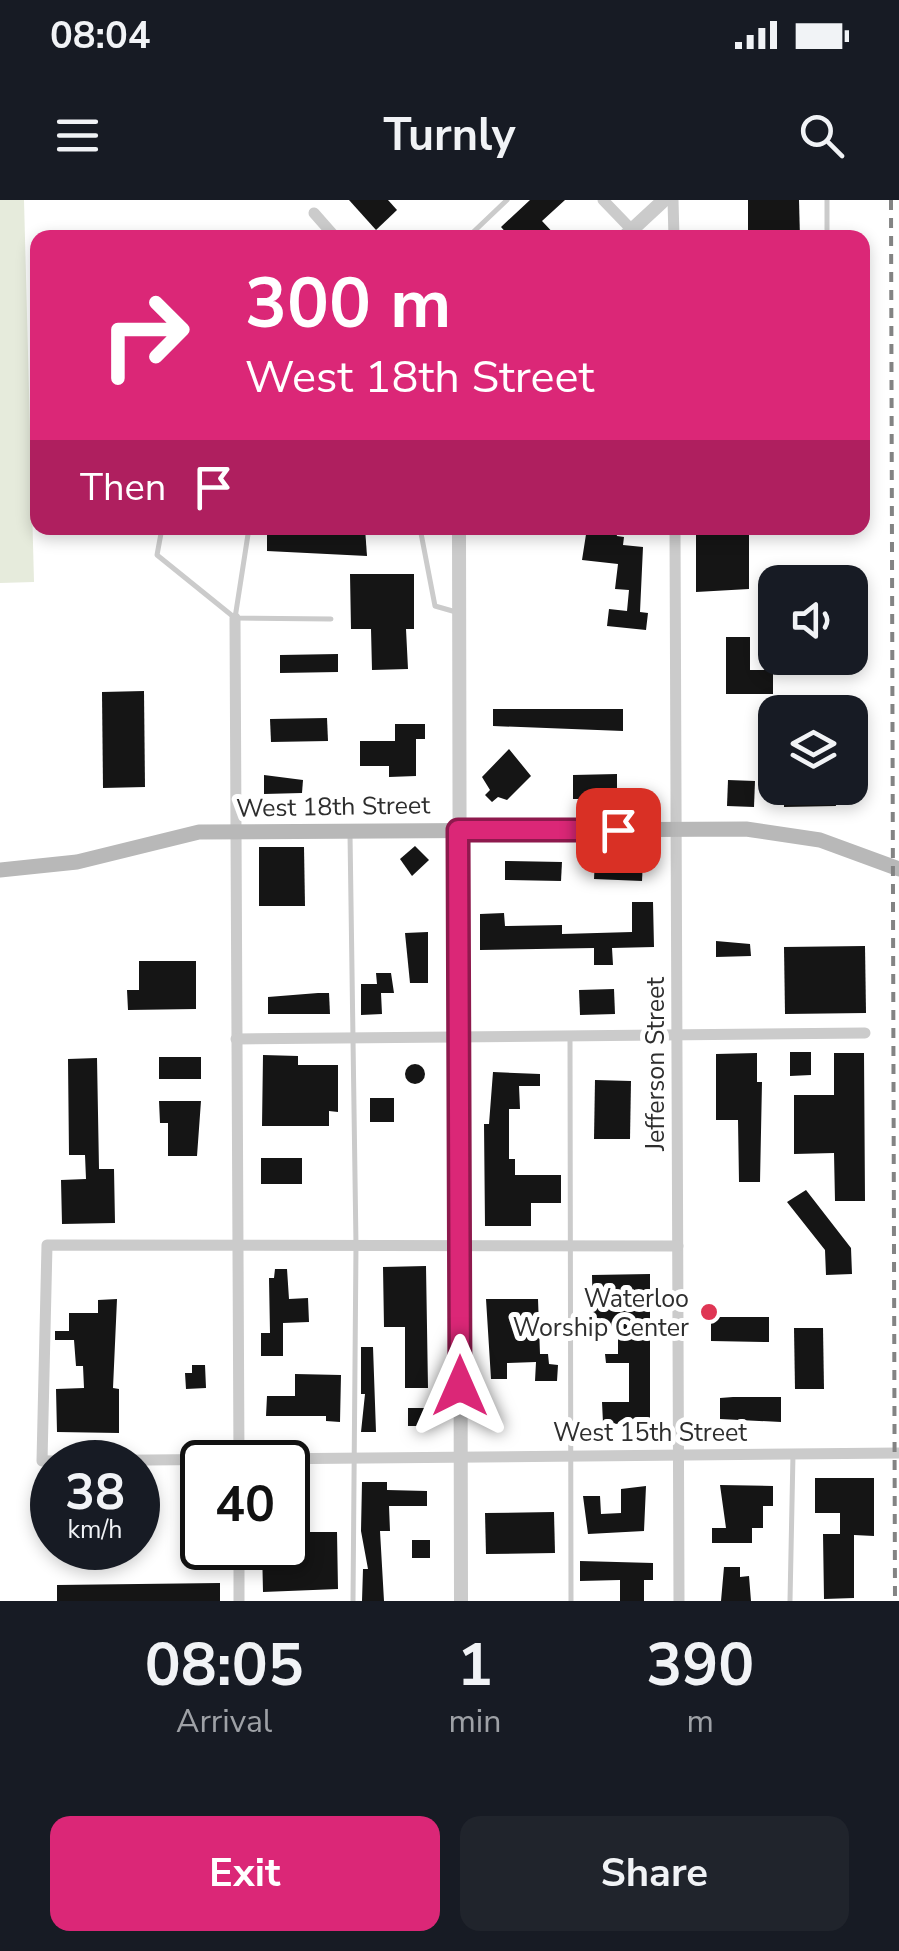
<!DOCTYPE html>
<html lang="en">
<head>
<meta charset="utf-8">
<style>
	:root { --surface:#171b24; --page:#20242c; --text:#f1f3f6; --muted:#9ea1a6; --accent:#db2777 }
	body { margin:0; font-family:"Nunito Sans",sans-serif; background:var(--page); color:var(--text); height:100vh; display:flex; flex-direction:column; font-size:38px; white-space:nowrap }
	* { box-sizing:border-box; margin:0 }
	p { font-size:32px; color:var(--muted) }
	.icon { flex:none; width:55px; height:55px; fill:none; stroke:currentColor; stroke-width:2; stroke-linecap:round; stroke-linejoin:round }
	.map { position:relative; height:1401px; overflow:hidden }
	.sheet { display:flex; flex-direction:column; background:var(--surface); flex:1 }
	.sheet>* { flex:none }
	.top-card { position:absolute; left:30px; top:30px; width:840px; height:305px; border-radius:20px; box-shadow:0 5px 15px #0003; background:#db2777; color:#fff; overflow:hidden }
	.controls { position:absolute; left:758px; top:365px; display:grid; gap:20px }
	.controls a { display:grid; place-items:center; width:110px; height:110px; border-radius:20px; background:var(--surface); box-shadow:0 5px 15px #0003; font-size:50px }
	.speed { position:absolute; left:30px; top:1240px; display:flex; gap:20px; font-size:50px; font-weight:700; text-align:center }
	.speed>* { display:grid; place-content:center; width:130px; height:130px; border-radius:50%; background:var(--surface); box-shadow:0 5px 15px #0003; line-height:1 }
	.speed small { font-size:25px; font-weight:400 }
	.speed .limit { border:5px solid #111; border-radius:15px; background:#fff; color:#111 }
	.pin { position:absolute; display:grid; place-items:center; width:85px; height:85px; color:#fff; margin:-42px; border-radius:20px; box-shadow:0 5px 15px #0006 }
	.me { position:absolute; width:110px; margin:-55px; rotate:0deg; stroke-linejoin:round; filter:drop-shadow(0 0 8px #0008) }
	.turn { display:flex; align-items:center; gap:35px; height:210px; padding:0 50px; font-size:45px }
	.turn .icon { width:130px; height:130px; stroke-width:2.5 }
	.turn b { display:block; font-size:70px; line-height:85px }
	.then { display:flex; align-items:center; height:95px; padding:0 50px; background:#0003; gap:20px; font-size:38px }
	.eta { display:flex; justify-content:space-evenly; align-items:center; height:170px; text-align:center }
	.eta b { font-size:60px; font-weight:700; line-height:70px }
	.button { display:flex; gap:20px; margin-top:auto; padding:20px 50px }
	.button a { flex:1; height:115px; border-radius:20px; background:var(--accent); color:#fff; font-size:40px; font-weight:700; line-height:115px; text-align:center }
	.button a+a { background:var(--page); color:var(--text) }
	.status { display:flex; justify-content:space-between; align-items:center; height:70px; padding:0 50px; background:var(--surface); direction:ltr }
	.status svg { height:28px; fill:currentColor }
	header { display:flex; justify-content:space-between; align-items:center; height:130px; padding:0 50px; background:var(--surface); font-size:45px; font-weight:700 }
	.map>svg:first-child { display:block }
</style>
</head>
<body>
<div class="status"><b>08:04</b><svg viewBox="0 0 49 12"><path d="M0 12V9h3v3zM5 12V6h3v6zM10 12V3h3v9zM15 12V0h3v12zM26 1h20v11H26zM47 4h2v5h-2z"/></svg></div>
<header><svg class="icon" aria-label="menu" viewBox="0 0 24 24"><path d="M4 6h16M4 12h16M4 18h16"/></svg>Turnly<svg class="icon" aria-label="search" viewBox="0 0 24 24"><circle cx="10" cy="10" r="6"/><path d="M15 15l6 6"/></svg></header>
<div class="map">
<svg width="899" height="1401" viewBox="0 0 899 1401">
	<rect width="100%" height="100%" fill="#fff"/>
	<path fill="#e6ebdc" d="M0,0H24L34,382L0,383Z"/>
	<g fill="#151515">
		<path d="M349,0H388L397,10L376,30Z"/>
		<path d="M530,0H565L542,21L558,38H511L501,27Z"/>
		<path d="M748,0H799L800,38H748Z"/>
		<path d="M267,328H365L367,356L267,351Z"/>
		<path d="M587,328H615L617,336L624,337L623,345L643,347L640,412L648,413L646,430L607,426L609,409L627,411L629,390L615,389L618,364L582,360Z"/>
		<path d="M696,335H749V389L696,392Z"/>
		<path d="M350,374H414V429H406L408,469L372,470L371,429H351Z"/>
		<path d="M726,437H750V470H773V494H726Z"/>
		<path d="M338,454V472L280,473V455Z"/>
		<path d="M144,491L145,587L103,588L102,492Z"/>
		<path d="M493,509H623V531L493,526Z"/>
		<path d="M327,518L328,541L271,542L270,519Z"/>
		<path d="M395,524H425V539H416V576L389,577V566H360V541H395Z"/>
		<path d="M509,549L531,576L507,600L498,597L492,602L485,595L490,590L482,577Z"/>
		<path d="M617,574V599H573V575Z"/>
		<path d="M264,575L303,580L302,593L264,594Z"/>
		<path d="M728,580L755,581L754,607L727,606Z"/>
		<path d="M798,588H834L836,606L784,607V591Z"/>
		<path d="M415,646L429,660L412,676L400,659Z"/>
		<path d="M259,647H304L305,706H259Z"/>
		<path d="M595,658L643,660L642,681L594,679Z"/>
		<path d="M505,661L562,662L561,681L505,680Z"/>
		<path d="M632,702H653L654,747L612,748L613,765H594V748L480,750V714L504,713L505,726L562,725V734L632,732Z"/>
		<path d="M428,732V783H410L405,733Z"/>
		<path d="M716,741L750,744L751,756L716,757Z"/>
		<path d="M865,746L866,813L785,814L784,747Z"/>
		<path d="M139,761H196V809L128,810L127,790H139Z"/>
		<path d="M376,773H391L394,793H381L382,814L361,815V784H377Z"/>
		<path d="M614,789L615,814L580,815L579,790Z"/>
		<path d="M318,793H329L330,814H268V797Z"/>
		<path d="M790,852H811V875L790,876Z"/>
		<path d="M757,853V882H762L760,982H739L738,920H716V854Z"/>
		<path d="M834,853H864L865,1001H835L834,953L794,954V895H834Z"/>
		<path d="M263,855L298,856V865H338V912L329,911V926H262Z"/>
		<rect x="159" y="857" width="42" height="22"/>
		<path d="M97,858L99,969H114L115,1023L62,1024L61,980L86,979L85,955H69L68,859Z"/>
		<circle cx="415" cy="874" r="10"/>
		<path d="M493,872L540,874V886H519L520,909H509V959H515V975H561V1003H531V1026H485L484,924H489Z"/>
		<path d="M595,880L631,881L630,939H594Z"/>
		<rect x="370" y="898" width="24" height="24"/>
		<path d="M159,901H201L197,956H168V923H160Z"/>
		<rect x="261" y="958" width="41" height="26"/>
		<path d="M806,990L851,1048L852,1074L826,1075L825,1050L787,1002Z"/>
		<path d="M426,1066L428,1188H405V1127H384L383,1067Z"/>
		<path d="M275,1069H287L289,1099L308,1098L309,1122L283,1123V1156H261V1133H270L269,1078H274Z"/>
		<path d="M650,1074V1226L603,1223L602,1202H629V1163H606L605,1154H618V1127L593,1128L592,1075Z"/>
		<path d="M117,1099L113,1188L119,1189V1233L57,1232L56,1189L84,1188L83,1166H76L74,1140H55V1131H69V1113H98V1100Z"/>
		<path d="M486,1099H538L540,1154H548L549,1164L558,1165L557,1181H535L536,1162L507,1163V1179H491Z"/>
		<path d="M711,1117H769V1142L711,1141Z"/>
		<path d="M794,1128H823L824,1189H795Z"/>
		<path d="M361,1147H373L376,1232H361L365,1194H361Z"/>
		<path d="M192,1165H205L206,1188L186,1189L185,1173H192Z"/>
		<path d="M295,1174L341,1175L340,1222L326,1221V1216H266L267,1196H295Z"/>
		<path d="M733,1197H781V1222L720,1219V1198Z"/>
		<rect x="408" y="1208" width="20" height="18"/>
		<path d="M815,1278H874V1336L854,1335V1398L824,1399L823,1334H840V1313H815Z"/>
		<path d="M362,1282H387V1290L427,1291V1306H389L390,1331H380L384,1401H362L363,1369H368L361,1331Z"/>
		<path d="M720,1285L773,1286V1306H763V1328H752V1343H712V1328H726Z"/>
		<path d="M646,1286L644,1331L588,1334L583,1296H600L601,1314L621,1313V1289Z"/>
		<path d="M554,1312L555,1353L486,1354L485,1313Z"/>
		<path d="M293,1332H337L338,1389L263,1392L262,1348L293,1346Z"/>
		<rect x="412" y="1340" width="18" height="18"/>
		<path d="M580,1361L653,1363V1380H644V1401H620V1380L580,1381Z"/>
		<path d="M724,1367H740V1377L749,1376L751,1401H721Z"/>
		<path d="M220,1383V1401H57V1385Z"/>
	</g>
	<g fill="none" stroke-linecap="round" stroke-linejoin="round">
		<g stroke="#cbcbcb" stroke-width="5">
			<path d="M827,0V38"/>
			<path d="M467,38L507,0"/>
			<path d="M162,328L157,355L235,418"/>
			<path d="M249,328L235,418L331,419"/>
			<path d="M420,328L435,406L456,412"/>
			<path d="M350,634L356,1045L353,1401"/>
			<path d="M570,839L571,1401"/>
			<path d="M790,1401L793,1254"/>
		</g>
		<g stroke="#cbcbcb" stroke-width="11">
			<path d="M603,0L632,30"/>
			<path d="M673,0L674,38"/>
			<path d="M314,13L336,38"/>
			<path d="M675,328L679,1401"/>
			<path d="M235,418L239,1262"/>
			<path d="M236,839L865,833"/>
			<path d="M678,1046L47,1045L42,1261L899,1253"/>
			<path d="M239,1348V1401"/>
		</g>
		<g stroke="#cbcbcb" stroke-width="14">
			<path d="M623,38L664,0"/>
			<path d="M459,328L461,1401"/>
		</g>
		<path stroke="#b8b8b8" stroke-width="15" d="M0,670L77,662L199,632L746,629L820,640L899,669"/>
		<path stroke="#838383" stroke-width="4" stroke-dasharray="10 8" stroke-linecap="butt" d="M891,0L895,1401"/>
	</g>
	<g fill="none" stroke-linecap="round" stroke-linejoin="round">
		<g stroke="#8e194d" stroke-width="25">
			<path id="route" d="M460,1186L458,630H618"/>
		</g>
		<use href="#route" stroke="#db2777" stroke-width="18"/>
	</g>
	<circle fill="#df3654" stroke="#fff" stroke-width="4" cx="709" cy="1112" r="10"/>
	<g text-anchor="middle" stroke-width="10" stroke-linejoin="round" paint-order="stroke">
		<g font-size="25" fill="#2e2e2e" stroke="#fff">
			<text transform="translate(333 606) rotate(-1)" y="9">West 18th Street</text>
			<text transform="translate(655 864) rotate(-90)" y="9">Jefferson Street</text>
			<text x="650" y="1241">West 15th Street</text>
		</g>
		<g font-size="25" fill="#2e2e2e" stroke="#fff" text-anchor="end">
			<text x="689" y="1107">Waterloo<tspan x="689" dy="29">Worship Center</tspan></text>
		</g>
	</g>
</svg>
<div class="controls">
<a><svg class="icon" aria-label="sound" viewBox="0 0 24 24"><path d="M4 9h4l5-4v14l-5-4H4zM17 9q2 3 0 6"/></svg></a>
<a><svg class="icon" aria-label="layers" viewBox="0 0 24 24"><path d="M12 4l9 5-9 5-9-5zM3 14l9 5 9-5"/></svg></a>
</div>
<div class="speed"><div>38<small>km/h</small></div><div class="limit">40</div></div>
<div class="pin" style="left:618px;top:630px;background:#d93025"><svg class="icon" aria-label="arrive" viewBox="0 0 24 24"><path d="M6 21V4h12l-3 4 3 4H6"/></svg></div>
<svg class="me" style="left:460px;top:1186px" viewBox="-20 -20 40 40"><path d="M0-17L14 15 0 8-14 15z" fill="#db2777" stroke="#fff" stroke-width="4"/></svg>
<div class="top-card">
<div class="turn"><svg class="icon" aria-label="right" viewBox="0 0 24 24"><path d="M7 20v-9h11M14 6l5 5-5 5"/></svg><div><b>300 m</b>West 18th Street</div></div>
<div class="then">Then<svg class="icon" aria-label="arrive" viewBox="0 0 24 24"><path d="M6 21V4h12l-3 4 3 4H6"/></svg></div>
</div>
</div>
<section class="sheet">
<div class="eta">
<div><b>08:05</b><p>Arrival</p></div>
<div><b>1</b><p>min</p></div>
<div><b>390</b><p>m</p></div>
</div>
<div class="button"><a>Exit</a><a>Share</a></div>
</section>
</body>
</html>
